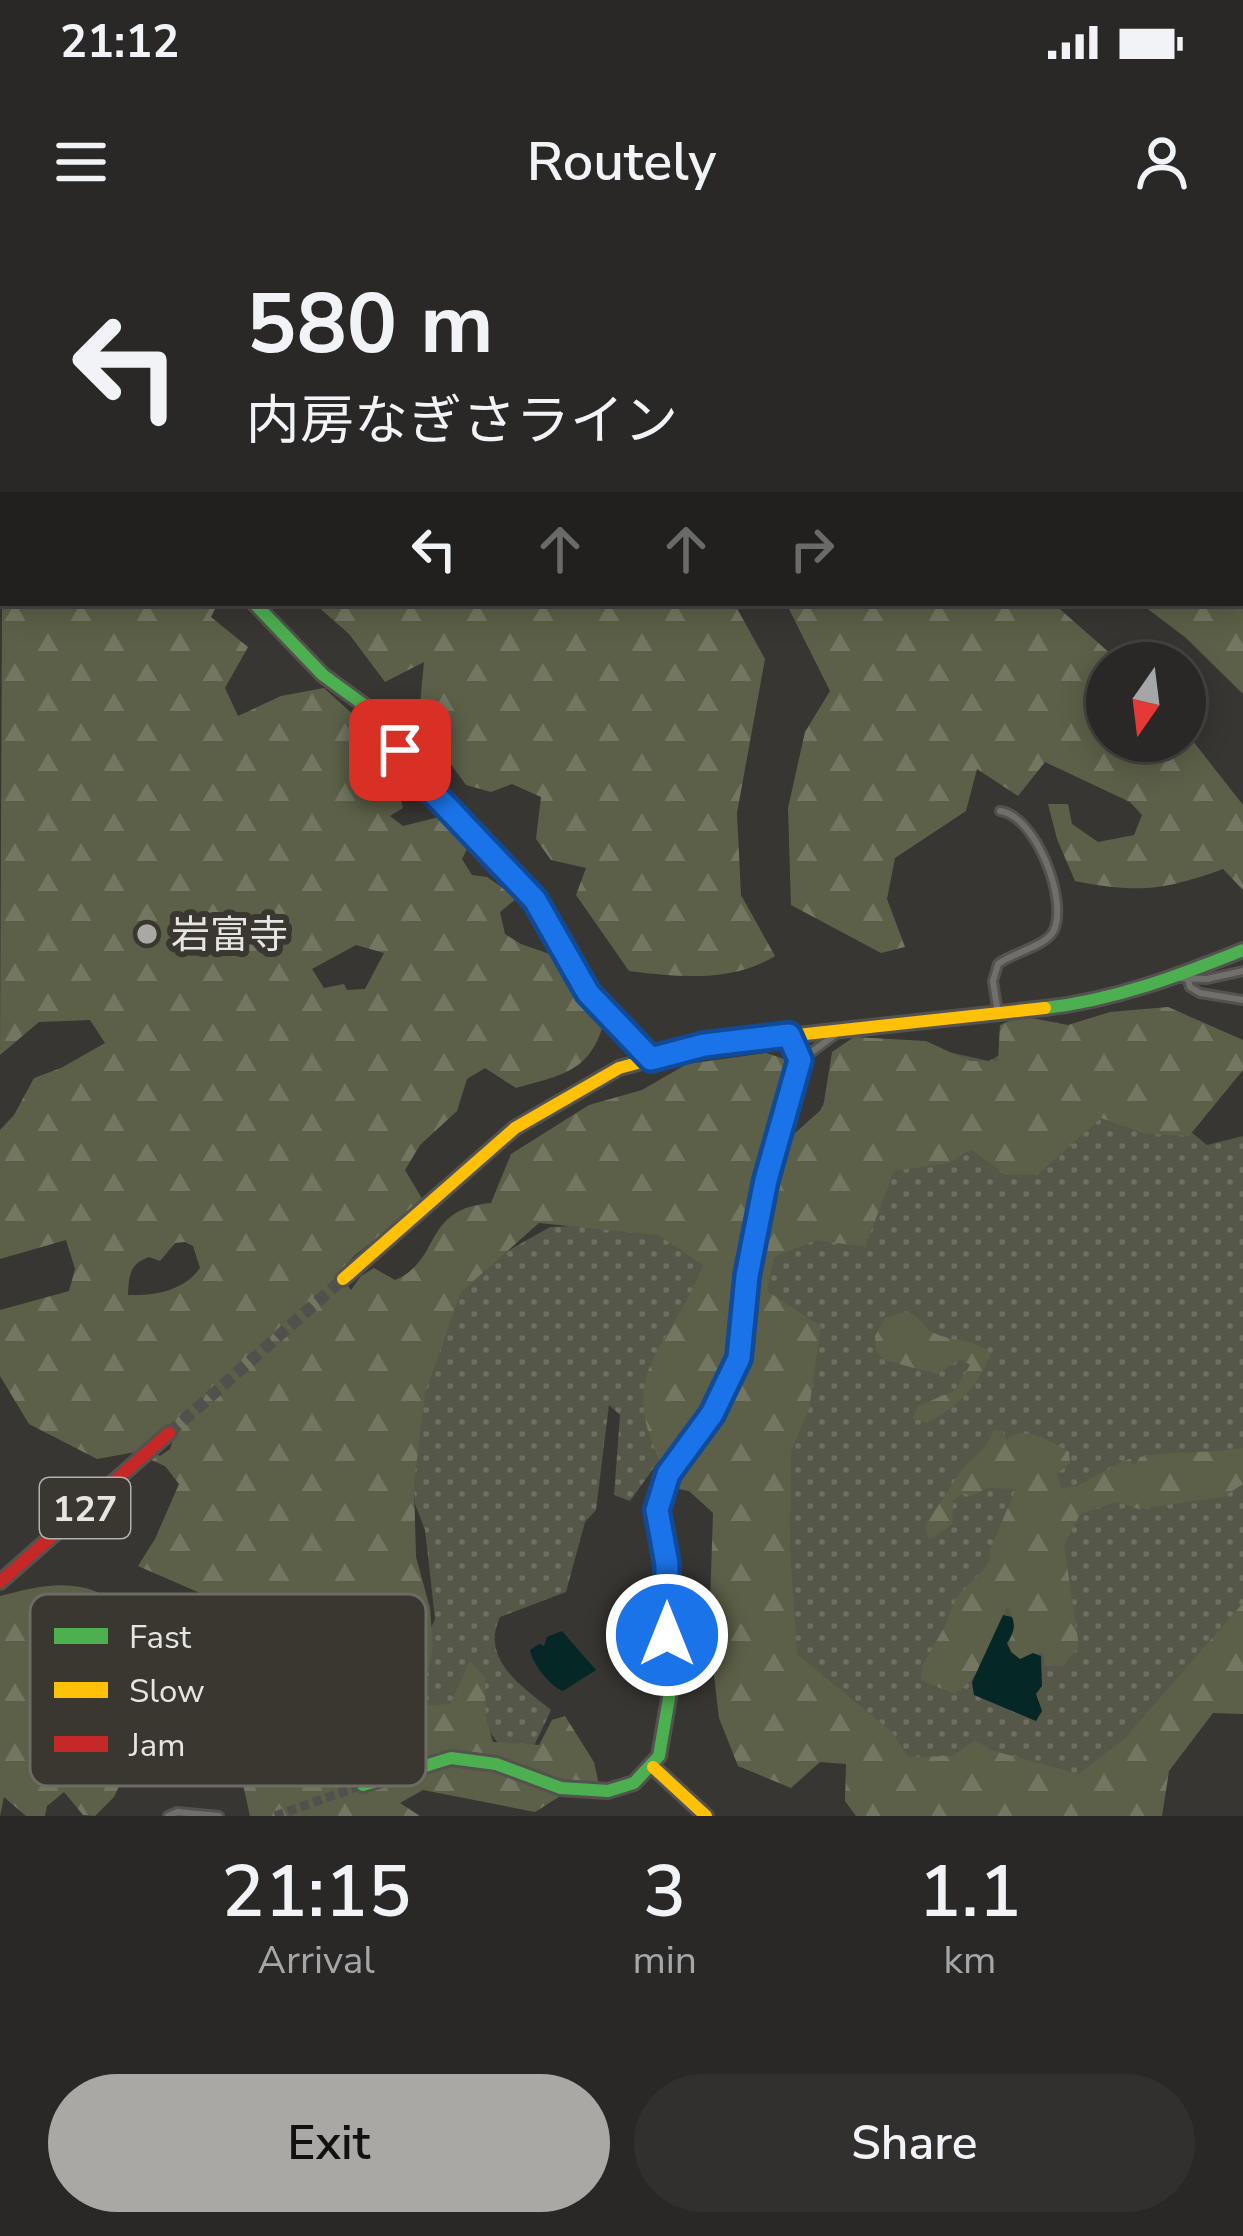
<!DOCTYPE html>
<html lang="en">
<head>
<meta charset="utf-8">
<style>
	:root { --surface:#2a2826; --page:#32302e; --text:#f1f3f6; --muted:#a5a6a7; --line:#464443; --accent:#aaa8a4 }
	body { margin:0; font-family:"Nunito Sans","Noto Sans JP",sans-serif; background:var(--page); color:var(--text); height:100vh; display:flex; flex-direction:column; font-size:45px; white-space:nowrap }
	* { box-sizing:border-box; margin:0 }
	p { font-size:39px; color:var(--muted) }
	.icon { flex:none; width:66px; height:66px; fill:none; stroke:currentColor; stroke-width:2; stroke-linecap:round; stroke-linejoin:round }
	.map { position:relative; height:1576px; overflow:hidden }
	.panel { display:flex; flex-direction:column; background:var(--surface); flex:1 }
	.panel>* { flex:none }
	.banner { position:absolute; left:0px; top:0px; width:1245px; height:366px; box-shadow:0 6px 30px #0003,0 0 0 3px var(--line); background:#2a2826; color:var(--text); overflow:hidden }
	.needle { width:78px; rotate:194deg }
	.fabs { position:absolute; left:1086px; top:402px; display:grid; gap:24px }
	.fabs a { display:grid; place-items:center; width:120px; height:120px; border-radius:50%; background:var(--surface); box-shadow:0 6px 30px #0003,0 0 0 3px var(--line); font-size:60px }
	.pin { position:absolute; display:grid; place-items:center; width:102px; height:102px; color:#fff; margin:-51px; border-radius:24px; box-shadow:0 6px 18px #0006 }
	.me { position:absolute; width:132px; margin:-66px; rotate:0deg; stroke-linejoin:round; filter:drop-shadow(0 0 9px #0008) }
	.turn { display:flex; align-items:center; gap:42px; height:252px; padding:0 48px; font-size:54px }
	.turn .icon { width:156px; height:156px; stroke-width:2.5 }
	.turn b { display:block; font-size:84px; line-height:102px }
	.lanes { display:flex; align-items:center; height:114px; padding:0 48px; background:#0003; justify-content:center; gap:60px; direction:ltr }
	.lanes .off { opacity:.35 }
	.eta { display:flex; justify-content:space-evenly; align-items:center; height:204px; text-align:center }
	.eta b { font-size:72px; font-weight:600; line-height:84px }
	.button { display:flex; gap:24px; margin-top:auto; padding:24px 48px }
	.button a { flex:1; height:138px; border-radius:72px; background:var(--accent); color:#111; font-size:48px; font-weight:600; line-height:138px; text-align:center }
	.button a+a { background:var(--page); color:var(--text) }
	.status { display:flex; justify-content:space-between; align-items:center; height:84px; padding:0 60px; background:var(--surface); direction:ltr }
	.status svg { height:33px; fill:currentColor }
	header { display:flex; justify-content:space-between; align-items:center; height:156px; padding:0 48px; background:var(--surface); font-size:54px; font-weight:600 }
	.map>svg:first-child { display:block }
</style>
</head>
<body>
<div class="status"><b>21:12</b><svg viewBox="0 0 49 12"><path d="M0 12V9h3v3zM5 12V6h3v6zM10 12V3h3v9zM15 12V0h3v12zM26 1h20v11H26zM47 4h2v5h-2z"/></svg></div>
<header><svg class="icon" aria-label="menu" viewBox="0 0 24 24"><path d="M4 6h16M4 12h16M4 18h16"/></svg>Routely<svg class="icon" aria-label="person" viewBox="0 0 24 24"><circle cx="12" cy="8" r="4"/><path d="M4 21q1-7 8-7t8 7"/></svg></header>
<div class="map">
<svg width="1243" height="1576" viewBox="0 0 1243 1576">
	<defs>
		<pattern id="grass-dots" width="8" height="8" patternUnits="userSpaceOnUse" patternTransform="scale(3)"><rect width="8" height="8" fill="#555748"/><path d="M2 2h.1M6 6h.1" fill="none" stroke="#6d6f62" stroke-width="1.8" stroke-linecap="round"/></pattern>
		<pattern id="forest-firs" width="22" height="20" patternUnits="userSpaceOnUse" patternTransform="scale(3)"><rect width="22" height="20" fill="#5c6048"/><path d="M5 1l3.5 6h-7zM16 11l3.5 6h-7z" fill="#737762"/></pattern>
	</defs>
	<rect width="100%" height="100%" fill="#383632"/>
	<path fill="url(#grass-dots)" d="M1057,782L1207,905L1243,896V1470L1208,1462L1134,1572L766,1483L710,1242L666,1211L630,1261L614,1255L620,1175L609,1165L596,1270L585,1282L566,1352L500,1377C480,1420 522,1446 551,1470L533,1508L500,1506L479,1477L395,1470L435,1379L425,1290L415,1264L410,1194L452,1056L495,1018L550,987L656,982L784,962L842,817L953,813L989,821Z"/>
	<g fill="url(#forest-firs)" fill-rule="evenodd">
		<path d="M1243,96V454L1186,398L1140,363H1242Z"/>
		<path d="M3,152V363H218L211,377L248,407L225,448L238,476L281,456L324,448L358,479L405,542L398,546L403,568L390,576L403,586L439,577L449,579L468,607L462,619L472,635L487,637L517,658L500,672L505,694L521,704L558,717L574,751L604,782C590,833 561,835 516,848L485,828L467,839L457,871L420,905L405,930L424,962L355,1015L338,1034L351,1050L361,1036L374,1028L395,1040C443,1020 421,969 491,963L511,914L589,865L642,850L687,824L766,813L791,821L784,903L823,868L832,812L854,797L926,801L969,821H998L1000,785L1021,776L1068,785L1110,772L1168,767L1243,800V830L1189,896L1146,894L1101,878L1037,935H1005L971,909L949,923L894,931L865,1007L817,1000L774,1017L767,1051L821,1086L809,1169L791,1211L790,1310L797,1414L892,1492L908,1517L952,1516L975,1500L990,1510L1079,1534L1125,1498L1243,1363V1474L1213,1473L1169,1531L1162,1576H856L845,1561L846,1524L820,1522L791,1548L738,1526L719,1478L709,1393L713,1273L689,1251L673,1248C609,1129 662,1126 703,1025L658,995L539,983L461,1052L425,1153L414,1243L416,1317L430,1368L433,1407L420,1466L450,1464L470,1421L485,1438L486,1479L493,1502L539,1505L552,1480L565,1476L594,1522L600,1549L562,1555L535,1572L423,1550L400,1563L420,1576H250L242,1540L256,1523L254,1519L298,1470L285,1457L265,1465L254,1463L245,1473L221,1478L208,1465L199,1462L188,1467L172,1511L143,1539L123,1538L114,1557L95,1576L83,1575L64,1552L47,1566L45,1576H26L4,1557L0,1576V1356C28,1349 56,1341 85,1348C104,1352 117,1367 138,1369C155,1369 168,1365 185,1368L200,1353L138,1326L155,1299L179,1244L165,1226L149,1219L153,1212L160,1216L170,1209L173,1200L166,1192L141,1211L97,1219L29,1184L0,1136V1070L69,1051L75,1029L66,1000L0,1019V890L14,875L34,838L61,828L105,803L90,780L39,782L0,815ZM356,705L384,713L365,749L347,750L344,744L324,748L312,729ZM185,1002L193,1006L200,1028C184,1051 154,1056 128,1055C129,1036 129,1024 149,1017L160,1021L175,1003Z"/>
		<path d="M314,363H734L765,419L737,573L741,655L775,716C731,743 678,737 629,731L576,655L586,628L551,620L536,599L541,557L512,544L491,552L466,545L450,523L420,464L424,422L385,442L349,394Z"/>
		<path d="M786,363H1053L1121,423H1107V501H1185V491L1243,565V650L1223,629C1162,651 1137,653 1075,641L1057,599L1048,564H1068L1072,584L1098,602L1134,595L1142,575L1130,562L1045,522L1018,556L977,529L966,571L895,618L887,659L905,707L881,713L791,665L788,568L805,492L830,451Z"/>
		<path d="M906,1072C921,1076 923,1089 936,1094C955,1102 978,1099 991,1114C977,1147 958,1168 926,1183L913,1178L918,1166L954,1151L970,1125L961,1119L937,1134L884,1120L876,1112L875,1096L885,1078Z"/>
		<path d="M994,1190L1003,1191L1006,1200C1027,1184 1050,1201 1069,1212L1070,1223L1057,1234L1061,1248L1077,1246L1125,1220L1131,1219L1132,1225L1136,1224L1140,1217C1176,1210 1208,1214 1243,1208V1244L1223,1257L1139,1269L1116,1262L1080,1274L1064,1305L1079,1407L1062,1426H1046L1043,1412L1020,1419C1001,1405 1014,1400 1013,1382C1013,1376 1009,1371 1007,1366C994,1399 985,1433 955,1454L921,1440L923,1424L944,1388L956,1358L989,1324L991,1307L1016,1249L987,1248L970,1257L965,1253L953,1260L952,1285L929,1300L925,1286L962,1229L984,1208Z"/>
	</g>
	<g fill="#052726">
		<path d="M1003,1375L1012,1377C1016,1387 1013,1394 1007,1403L1011,1412L1020,1419L1033,1413L1041,1416L1042,1446L1036,1454L1042,1471L1036,1481L974,1455L972,1442Z"/>
		<path d="M562,1391L596,1430L563,1451C550,1446 533,1425 530,1410L539,1404L544,1406L547,1397Z"/>
	</g>
	<g fill="none" stroke-linecap="round" stroke-linejoin="round">
		<path stroke="#52504c" stroke-width="9" stroke-dasharray="9 4.5" stroke-linecap="butt" d="M275,1576L363,1545"/>
		<path stroke="#52504c" stroke-width="12" stroke-dasharray="12 6" stroke-linecap="butt" d="M169,1193L343,1039"/>
		<g stroke="#54524e" stroke-width="12">
			<g id="street">
				<path d="M981,0L982,3"/>
				<path d="M1055,3L1060,0"/>
				<path d="M1179,738L1207,739L1243,731"/>
				<path d="M1188,740L1190,747L1200,753L1243,760"/>
				<path d="M998,774L993,741L998,724C1013,712 1046,707 1054,690C1068,659 1035,575 1000,571"/>
				<path d="M801,820L836,794"/>
				<path d="M168,1576L177,1572L219,1576"/>
			</g>
		</g>
		<g stroke="#54524e" stroke-width="18">
			<g id="fast">
				<path d="M430,3L443,0"/>
				<path d="M0,129L3,128"/>
				<path d="M254,363L323,435L379,476L423,541L535,660L588,753L651,819"/>
				<path d="M1045,768C1115,760 1178,736 1243,710"/>
				<path d="M363,1545L451,1518L496,1524L561,1548L608,1551L634,1543L659,1516L669,1458L668,1336L658,1280L659,1255L674,1223L719,1163L733,1134L758,978L801,820L789,795"/>
			</g>
		</g>
		<g stroke="#54524e" stroke-width="18">
			<g id="slow">
				<path d="M295,0V3"/>
				<path d="M365,3L378,0"/>
				<path d="M343,1039L515,888L619,828L704,805L1045,768"/>
				<path d="M653,1527L706,1576"/>
			</g>
		</g>
		<g stroke="#54524e" stroke-width="18">
			<g id="jam">
				<path d="M0,114L3,113"/>
				<path d="M0,1342L169,1193"/>
			</g>
		</g>
		<use href="#street" stroke="#716f6c" stroke-width="6"/>
		<use href="#fast" stroke="#4caf50" stroke-width="12"/>
		<use href="#slow" stroke="#ffc107" stroke-width="12"/>
		<use href="#jam" stroke="#c62828" stroke-width="12"/>
	</g>
	<g fill="none" stroke-linecap="round" stroke-linejoin="round">
		<g stroke="#114b97" stroke-width="30">
			<path id="route" d="M400,510L423,542L535,660L588,753L651,819L704,805L789,795L800,820L766,940L747,1036L739,1118L712,1174L668,1234L657,1270L667,1324V1395"/>
		</g>
		<use href="#route" stroke="#1a73e8" stroke-width="21"/>
	</g>
	<circle fill="#aaa8a4" stroke="#3a3730" stroke-width="4.5" cx="147" cy="694" r="12"/>
	<g text-anchor="middle" stroke-width="12" stroke-linejoin="round" paint-order="stroke">
		<rect fill="#3a3730" stroke="#b3b1ac" stroke-width="3" x="40" y="1238" width="90" height="60" rx="9"/>
		<g font-size="36" font-weight="bold" fill="#e7e5e1">
			<text x="85" y="1281">127</text>
		</g>
		<g font-size="39" fill="#e7e5e1" stroke="#3a3730" text-anchor="start">
			<text x="171" y="708">岩富寺</text>
		</g>
	</g>
	<rect x="30" y="1354" width="396" height="192" rx="18" fill="#3a3730" stroke="#6e6b65" stroke-width="3"/>
	<rect x="54" y="1388" width="54" height="16" fill="#4caf50"/>
	<rect x="54" y="1442" width="54" height="16" fill="#ffc107"/>
	<rect x="54" y="1496" width="54" height="16" fill="#c62828"/>
	<g font-size="33" fill="#e7e5e1">
		<text x="129" y="1408">Fast</text>
		<text x="129" y="1462">Slow</text>
		<text x="129" y="1516">Jam</text>
	</g>
</svg>
<div class="fabs">
<a><svg class="needle" viewBox="-14 -14 28 28"><path d="M0-13l5 13h-10z" fill="#e53935"/><path d="M0 13l5-13h-10z" fill="#a5a6a7"/></svg></a>
</div>
<div class="pin" style="left:400px;top:510px;background:#d93025"><svg class="icon" aria-label="arrive" viewBox="0 0 24 24"><path d="M6 21V4h12l-3 4 3 4H6"/></svg></div>
<svg class="me" style="left:667px;top:1395px" viewBox="-20 -20 40 40"><circle r="17" fill="#1a73e8" stroke="#fff" stroke-width="3"/><path d="M0-11L8 9 0 5-8 9z" fill="#fff"/></svg>
<div class="banner">
<div class="turn"><svg class="icon" aria-label="left" viewBox="0 0 24 24"><path d="M17 20v-9H6M10 6l-5 5 5 5"/></svg><div><b>580 m</b>内房なぎさライン</div></div>
<div class="lanes"><svg class="icon" aria-label="left" viewBox="0 0 24 24"><path d="M17 20v-9H6M10 6l-5 5 5 5"/></svg><svg class="icon off" aria-label="ahead" viewBox="0 0 24 24"><path d="M12 20V5M6 11l6-6 6 6"/></svg><svg class="icon off" aria-label="ahead" viewBox="0 0 24 24"><path d="M12 20V5M6 11l6-6 6 6"/></svg><svg class="icon off" aria-label="right" viewBox="0 0 24 24"><path d="M7 20v-9h11M14 6l5 5-5 5"/></svg></div>
</div>
</div>
<section class="panel">
<div class="eta">
<div><b>21:15</b><p>Arrival</p></div>
<div><b>3</b><p>min</p></div>
<div><b>1.1</b><p>km</p></div>
</div>
<div class="button"><a>Exit</a><a>Share</a></div>
</section>
</body>
</html>
